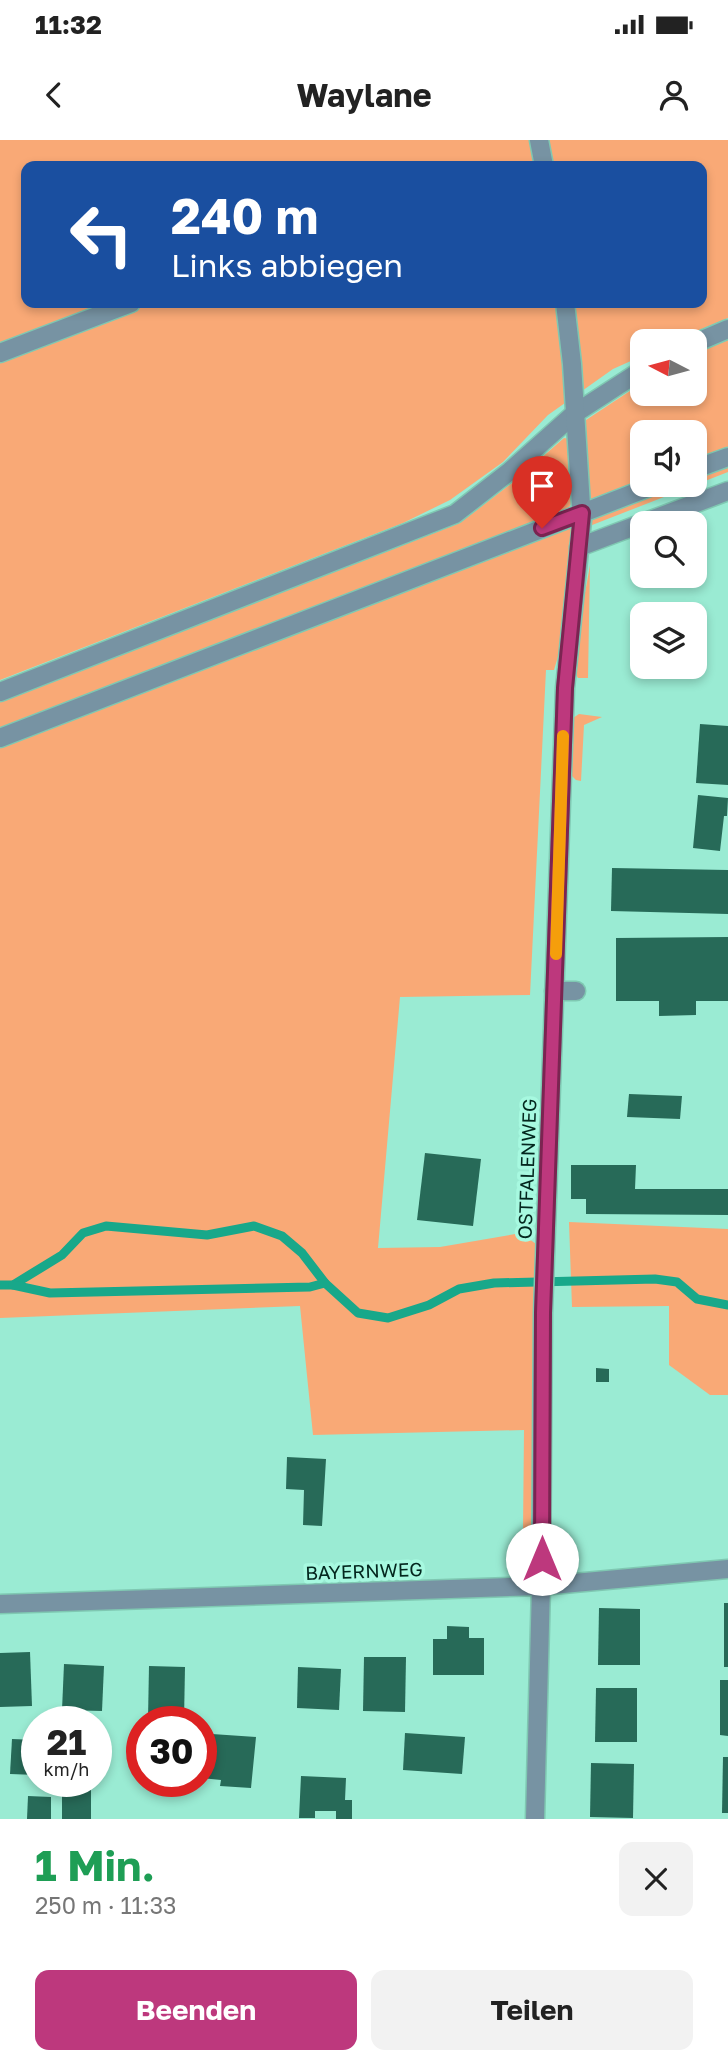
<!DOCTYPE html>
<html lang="de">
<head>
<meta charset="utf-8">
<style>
	:root { --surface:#fff; --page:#f2f2f2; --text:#222; --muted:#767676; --accent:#bd387d }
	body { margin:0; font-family:"Golos Text",sans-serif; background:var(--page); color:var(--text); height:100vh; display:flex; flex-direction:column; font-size:26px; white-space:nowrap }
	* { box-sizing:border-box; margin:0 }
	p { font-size:23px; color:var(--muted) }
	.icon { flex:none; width:38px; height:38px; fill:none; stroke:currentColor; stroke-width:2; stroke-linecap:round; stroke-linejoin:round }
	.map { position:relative; height:1679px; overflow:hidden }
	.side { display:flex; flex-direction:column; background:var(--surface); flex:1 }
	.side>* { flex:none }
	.guide { position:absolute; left:21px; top:21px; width:686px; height:147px; border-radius:14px; box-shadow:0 4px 10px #0003; background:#1a4fa0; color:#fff; overflow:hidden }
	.needle { width:46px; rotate:276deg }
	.buttons { position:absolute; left:630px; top:189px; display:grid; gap:14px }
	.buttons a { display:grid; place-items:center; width:77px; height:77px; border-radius:14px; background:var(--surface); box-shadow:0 4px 10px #0003; font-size:35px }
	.speed { position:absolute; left:21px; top:1566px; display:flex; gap:14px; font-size:35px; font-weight:700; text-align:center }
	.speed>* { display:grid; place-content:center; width:91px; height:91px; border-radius:50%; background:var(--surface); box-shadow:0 4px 10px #0003; line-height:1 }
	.speed small { font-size:18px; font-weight:400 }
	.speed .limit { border:10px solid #d22; background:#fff; color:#111 }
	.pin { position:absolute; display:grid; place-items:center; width:60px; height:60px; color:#fff; margin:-72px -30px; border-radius:50% 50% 50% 0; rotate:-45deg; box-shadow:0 0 7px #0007 }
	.pin .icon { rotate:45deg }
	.me { position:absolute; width:77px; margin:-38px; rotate:0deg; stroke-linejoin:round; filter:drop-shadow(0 0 5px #0008) }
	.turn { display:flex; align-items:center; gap:24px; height:147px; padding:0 35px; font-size:32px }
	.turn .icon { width:91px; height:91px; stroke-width:2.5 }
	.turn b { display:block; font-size:49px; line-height:60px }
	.round { display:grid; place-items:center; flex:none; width:74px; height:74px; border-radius:14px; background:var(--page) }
	.summary { display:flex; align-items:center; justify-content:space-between; height:119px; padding:0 35px }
	h1 { font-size:42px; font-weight:700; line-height:52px; color:#1e9e55 }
	.action { display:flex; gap:14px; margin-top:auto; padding:14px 35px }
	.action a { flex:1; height:80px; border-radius:14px; background:var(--accent); color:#fff; font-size:28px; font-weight:700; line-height:80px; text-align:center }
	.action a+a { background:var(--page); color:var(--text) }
	.status { display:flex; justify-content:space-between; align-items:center; height:49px; padding:0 35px; background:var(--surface); direction:ltr }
	.status svg { height:19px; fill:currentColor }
	header { display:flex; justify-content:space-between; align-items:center; height:91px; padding:0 35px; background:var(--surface); font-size:32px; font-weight:700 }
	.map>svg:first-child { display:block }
</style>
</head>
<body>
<div class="status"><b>11:32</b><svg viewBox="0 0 49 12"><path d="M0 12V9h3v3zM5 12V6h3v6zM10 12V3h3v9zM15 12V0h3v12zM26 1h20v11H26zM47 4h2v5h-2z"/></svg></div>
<header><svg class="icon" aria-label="back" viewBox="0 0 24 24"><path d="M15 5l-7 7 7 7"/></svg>Waylane<svg class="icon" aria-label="person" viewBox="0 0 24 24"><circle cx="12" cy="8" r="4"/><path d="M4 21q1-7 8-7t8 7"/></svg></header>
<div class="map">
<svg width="728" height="1679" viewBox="0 0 728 1679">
	<rect width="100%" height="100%" fill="#9aebd3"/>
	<g fill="#f9a976" fill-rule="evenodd">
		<path d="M0,0H728V178L673,201H642V216L613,229L548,275L503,322L450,360L403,383L0,540ZM26,26H702V163H26Z"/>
		<path d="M728,200V313L695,325V292H642V345L587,362L582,287L586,280L642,243V254H695V214Z"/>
		<path d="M564,298L570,299L571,364L566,373L0,593V562L460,383L516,340Z"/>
		<path d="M728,324V332L587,387L588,379L675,345H695V337Z"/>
		<path d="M576,383L565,493L554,530H546L530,855L400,857L378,1108L440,1107L521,1093L536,1104L533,1178L538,1179L535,1392H523L524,1290L313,1295L300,1166L0,1178V605Z"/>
		<path d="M590,425L588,538H578C570,524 587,445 590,425Z"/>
		<path d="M579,574L602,577L584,585L581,641L576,640L570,634L573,578Z"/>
		<path d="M569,1082L728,1089V1255H710L669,1225V1166L572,1167Z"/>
	</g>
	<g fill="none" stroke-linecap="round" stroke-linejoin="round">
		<g stroke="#18a88a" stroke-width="9">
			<path d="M0,1145H13L62,1115L83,1093L106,1086L207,1095L254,1086L282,1096L302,1113L325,1143L358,1173L388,1178L429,1165L459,1149L494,1143L655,1139L677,1142L697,1159L728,1165"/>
			<path d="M13,1145L50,1153L310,1147L325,1143"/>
		</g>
	</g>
	<g fill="#276a58">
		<path d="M700,584L728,586V645L696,643Z"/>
		<path d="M698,655L728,658L727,676H724L720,711L693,708Z"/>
		<path d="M612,728L728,730V774L611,771Z"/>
		<path d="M728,797V861H696V875L659,876V861H616V798Z"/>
		<path d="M629,954L682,956L680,979L627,977Z"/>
		<path d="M425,1013L481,1019L473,1086L417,1080Z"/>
		<path d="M571,1025H636L635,1049H728V1075L586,1074V1059H571Z"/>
		<path d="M596,1228L609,1229V1242H596Z"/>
		<path d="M287,1317L326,1319L322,1386L303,1385L304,1350L286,1349Z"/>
		<rect x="724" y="1463" width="4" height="64"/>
		<path d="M599,1468L640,1469V1525H598Z"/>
		<path d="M447,1486L469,1487V1498H484V1535H433V1499H447Z"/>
		<path d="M30,1512L32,1566L0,1567V1513Z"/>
		<path d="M364,1517H406L405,1572L363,1571Z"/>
		<path d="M64,1524L104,1526L102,1571L62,1570Z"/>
		<path d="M149,1526L185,1527L184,1580L148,1579Z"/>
		<path d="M298,1527L341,1529L339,1570L297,1568Z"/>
		<path d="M720,1540H728V1596L720,1595Z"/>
		<path d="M596,1548H637V1602H595Z"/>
		<path d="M405,1593L465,1597L462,1634L403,1630Z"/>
		<path d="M212,1594L256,1597L251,1648L220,1646L221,1640L201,1638L204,1602H212Z"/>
		<path d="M12,1599L37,1600V1635L10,1634Z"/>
		<path d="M723,1617H728V1673H722Z"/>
		<path d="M591,1623L634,1624L633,1678L590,1677Z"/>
		<path d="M301,1636L346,1638L345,1660H352V1679H336V1671H315V1678H299Z"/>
		<path d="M75,1642H91V1679H62V1647H75Z"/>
		<path d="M28,1656L51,1657V1679H27Z"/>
	</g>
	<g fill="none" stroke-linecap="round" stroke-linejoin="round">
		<g stroke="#7fc8b2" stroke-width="21">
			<g id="minor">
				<path d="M539,0L544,26"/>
				<path d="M695,203L728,189"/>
				<path d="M0,213L131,163"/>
				<path d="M695,329L728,317"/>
				<path d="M579,407L728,351"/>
				<path d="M0,552L455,374L510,331L574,274L642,230"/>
				<path d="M0,598L655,345"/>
				<path d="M554,851H576"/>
				<path d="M0,1464L541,1446L728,1429"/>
				<path d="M535,1679L541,1446L543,1173L565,548L582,381L572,224L565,163"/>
			</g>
		</g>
		<use href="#minor" stroke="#7793a3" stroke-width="18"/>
	</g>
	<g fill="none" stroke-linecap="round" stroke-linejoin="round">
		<g stroke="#7b2451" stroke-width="18">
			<path id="route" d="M542,388L582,373L565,548L543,1173L542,1419"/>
		</g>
		<use href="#route" stroke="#bd387d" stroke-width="12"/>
		<path stroke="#f59e0b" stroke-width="12" d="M556,814L563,596"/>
	</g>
	<g text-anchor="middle" stroke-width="7" stroke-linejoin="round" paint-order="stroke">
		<g font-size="19" fill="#03271e" stroke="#a7f9e0">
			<text transform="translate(527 1029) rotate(-88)" y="7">OSTFALENWEG</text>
			<text transform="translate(364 1431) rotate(-2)" y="7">BAYERNWEG</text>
		</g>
	</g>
</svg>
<div class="buttons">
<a><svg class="needle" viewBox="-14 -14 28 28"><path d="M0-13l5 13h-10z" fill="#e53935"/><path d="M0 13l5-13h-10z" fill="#767676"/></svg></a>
<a><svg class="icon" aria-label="sound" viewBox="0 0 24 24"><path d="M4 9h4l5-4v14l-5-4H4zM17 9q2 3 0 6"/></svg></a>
<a><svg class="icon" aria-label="search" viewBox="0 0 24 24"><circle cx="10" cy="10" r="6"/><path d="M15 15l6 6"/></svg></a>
<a><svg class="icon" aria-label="layers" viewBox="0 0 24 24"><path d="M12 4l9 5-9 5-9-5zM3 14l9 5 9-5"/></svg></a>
</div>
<div class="speed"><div>21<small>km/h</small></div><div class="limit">30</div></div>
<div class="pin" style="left:542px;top:388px;background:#d93025"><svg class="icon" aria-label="arrive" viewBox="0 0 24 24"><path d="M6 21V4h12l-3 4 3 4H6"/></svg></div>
<svg class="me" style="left:542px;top:1419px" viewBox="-20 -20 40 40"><circle r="19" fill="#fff"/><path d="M0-13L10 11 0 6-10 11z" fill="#bd387d"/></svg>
<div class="guide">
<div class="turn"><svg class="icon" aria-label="left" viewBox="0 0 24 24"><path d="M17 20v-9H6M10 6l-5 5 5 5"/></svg><div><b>240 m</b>Links abbiegen</div></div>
</div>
</div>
<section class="side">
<div class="summary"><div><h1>1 Min.</h1><p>250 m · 11:33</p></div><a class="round"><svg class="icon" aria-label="close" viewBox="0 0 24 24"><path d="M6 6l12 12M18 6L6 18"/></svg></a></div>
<div class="action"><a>Beenden</a><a>Teilen</a></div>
</section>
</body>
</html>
